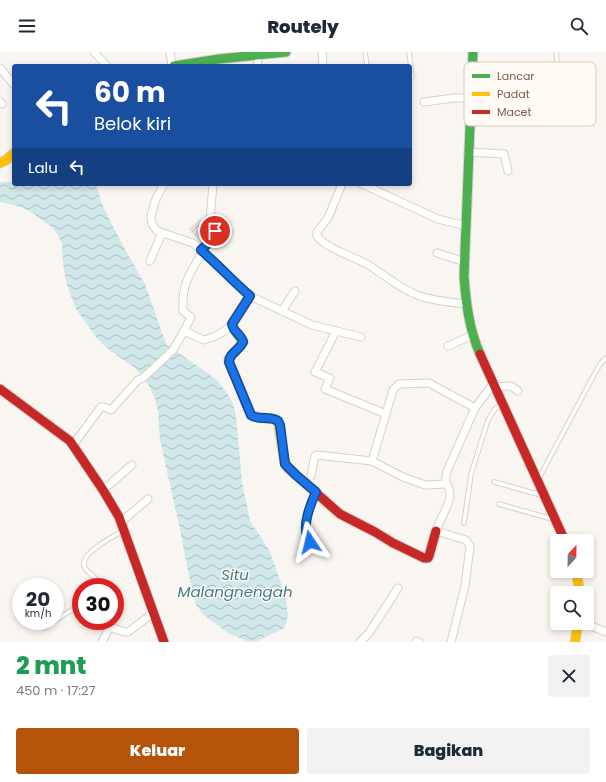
<!DOCTYPE html>
<html lang="id">
<head>
<meta charset="utf-8">
<style>
	:root { --surface:#fff; --page:#f2f2f3; --text:#1f2937; --muted:#747a83; --accent:#b45309 }
	body { margin:0; font-family:Poppins,sans-serif; background:var(--page); color:var(--text); height:100vh; display:flex; flex-direction:column; font-size:15px; white-space:nowrap }
	* { box-sizing:border-box; margin:0 }
	p { font-size:13px; color:var(--muted) }
	.icon { flex:none; width:22px; height:22px; fill:none; stroke:currentColor; stroke-width:2; stroke-linecap:round; stroke-linejoin:round }
	.map { position:relative; height:590px; overflow:hidden }
	.side { display:flex; flex-direction:column; background:var(--surface); flex:1 }
	.side>* { flex:none }
	.banner { position:absolute; left:12px; top:12px; width:400px; height:122px; border-radius:4px; box-shadow:0 2px 6px #0003; background:#1a4fa0; color:#fff; overflow:hidden }
	.needle { width:26px; rotate:22deg }
	.controls { position:absolute; left:550px; top:482px; display:grid; gap:8px }
	.controls a { display:grid; place-items:center; width:44px; height:44px; border-radius:4px; background:var(--surface); box-shadow:0 2px 6px #0003; font-size:20px }
	.speed { position:absolute; left:12px; top:526px; display:flex; gap:8px; font-size:20px; font-weight:700; text-align:center }
	.speed>* { display:grid; place-content:center; width:52px; height:52px; border-radius:50%; background:var(--surface); box-shadow:0 2px 6px #0003; line-height:1 }
	.speed small { font-size:10px; font-weight:400 }
	.speed .limit { border:6px solid #d22; background:#fff; color:#111 }
	.pin { position:absolute; display:grid; place-items:center; width:34px; height:34px; color:#fff; margin:-17px; border:2px solid #fff; border-radius:50%; box-shadow:0 1px 4px #0007 }
	.me { position:absolute; width:44px; margin:-22px; rotate:350deg; stroke-linejoin:round; filter:drop-shadow(0 0 3px #0008) }
	.turn { display:flex; align-items:center; gap:14px; height:84px; padding:0 16px; font-size:18px }
	.turn .icon { width:52px; height:52px; stroke-width:2.5 }
	.turn b { display:block; font-size:28px; line-height:34px }
	.then { display:flex; align-items:center; height:38px; padding:0 16px; background:#0003; gap:8px; font-size:15px }
	.round { display:grid; place-items:center; flex:none; width:42px; height:42px; border-radius:4px; background:var(--page) }
	.headline { display:flex; align-items:center; justify-content:space-between; height:68px; padding:0 16px }
	h1 { font-size:24px; font-weight:800; line-height:30px; color:#1e9e55 }
	.cta { display:flex; gap:8px; margin-top:auto; padding:8px 16px }
	.cta a { flex:1; height:46px; border-radius:4px; background:var(--accent); color:#fff; font-size:16px; font-weight:800; line-height:46px; text-align:center }
	.cta a+a { background:var(--page); color:var(--text) }
	header { display:flex; justify-content:space-between; align-items:center; height:52px; padding:0 16px; background:var(--surface); font-size:18px; font-weight:800 }
	.map>svg:first-child { display:block }
</style>
</head>
<body>
<header><svg class="icon" aria-label="menu" viewBox="0 0 24 24"><path d="M4 6h16M4 12h16M4 18h16"/></svg>Routely<svg class="icon" aria-label="search" viewBox="0 0 24 24"><circle cx="10" cy="10" r="6"/><path d="M15 15l6 6"/></svg></header>
<div class="map">
<svg width="606" height="590" viewBox="0 0 606 590">
	<defs>
		<pattern id="water-waves" width="16" height="10" patternUnits="userSpaceOnUse"><rect width="16" height="10" fill="#d0e8ea"/><path d="M0 5q4-4 8 0t8 0" fill="none" stroke="#aebfc0"/></pattern>
		<pattern id="building-hatch" width="6" height="6" patternUnits="userSpaceOnUse"><rect width="6" height="6" fill="#e6ded7"/><path d="M-1 1l2-2M0 6l6-6M5 7l2-2" fill="none" stroke="#bfb7b1"/></pattern>
		<filter id="shadow"><feDropShadow dx="2.5" dy="2.5" stdDeviation="0" flood-color="#0004"/></filter>
	</defs>
	<rect width="100%" height="100%" fill="#f9f5f0"/>
	<path fill="url(#water-waves)" d="M0,130H14V132H96L102,152L109,167L127,201L145,232L166,292L217,328L227,341L233,352L236,364L242,430L250,469L269,498L273,508L285,543L288,562L286,572L283,577L257,589L249,590L228,581L205,564L196,553L189,524L179,473L160,388L158,359L155,347L147,330L134,315L112,300L99,289L76,257L67,233L63,213L62,192L59,185L53,176L31,160L21,155L0,150Z"/>
	<path fill="url(#building-hatch)" filter="url(#shadow)" d="M200,167L213,181L204,194L189,177Z"/>
	<g fill="none" stroke-linecap="round" stroke-linejoin="round">
		<g stroke="#d7d1cb" stroke-width="5.5">
			<g id="lane">
				<path d="M365,0L367,14"/>
				<path d="M409,0L412,26"/>
				<path d="M473,46H504L550,35L555,32L559,26L556,0"/>
				<path d="M539,426L596,319L601,311L606,306"/>
				<path d="M494,430L541,443"/>
				<path d="M499,452L552,467"/>
				<path d="M464,471L471,422L488,368L495,357L502,352"/>
				<path d="M96,535L98,529C94,523 85,520 84,513C82,500 114,484 123,479"/>
				<path d="M44,576L81,552"/>
			</g>
		</g>
		<g stroke="#d7d1cb" stroke-width="9">
			<g id="street">
				<path d="M94,0L107,14"/>
				<path d="M170,0L172,14"/>
				<path d="M322,0L323,14"/>
				<path d="M257,3L258,14"/>
				<path d="M0,16L14,33"/>
				<path d="M0,50L2,52"/>
				<path d="M424,50L454,46H472"/>
				<path d="M469,100L504,102L508,119"/>
				<path d="M164,132L155,149L151,164L152,172L157,179L193,191L220,215L233,229L250,244L312,273L361,285"/>
				<path d="M342,132L328,166L317,180V184C328,198 354,204 370,214C386,224 399,236 417,243C432,249 450,250 466,252"/>
				<path d="M362,132L438,167L466,174"/>
				<path d="M201,198L212,188L215,183L210,168L213,132"/>
				<path d="M437,201L465,210"/>
				<path d="M150,209L162,181"/>
				<path d="M282,259L295,239"/>
				<path d="M184,279L191,265L183,259C181,234 190,220 203,200"/>
				<path d="M336,279L315,320L330,326L325,337L386,362"/>
				<path d="M448,294L473,283"/>
				<path d="M495,335L511,334L518,339"/>
				<path d="M73,393L101,355H104L111,358L138,328L143,326L173,298L184,279L204,288L216,284L232,274"/>
				<path d="M372,409L393,338L399,332L429,331L475,356"/>
				<path d="M311,424L315,404L317,403L372,409L403,425L425,433L446,432"/>
				<path d="M103,438L132,413"/>
				<path d="M316,441C309,455 296,486 317,494"/>
				<path d="M121,470L148,447"/>
				<path d="M584,571L606,580"/>
				<path d="M416,589L419,590"/>
				<path d="M102,590L109,576C116,575 121,581 128,580L153,561"/>
				<path d="M360,590L369,581L398,536"/>
				<path d="M451,590L465,534L470,494L466,488L436,479C440,467 449,455 450,443C450,432 443,434 447,419L475,356L493,332"/>
			</g>
		</g>
		<g stroke="#d9d2cb" stroke-width="11">
			<g id="fast">
				<path d="M473,0L464,224C466,251 469,277 480,302"/>
				<path d="M174,14L219,7L286,0"/>
			</g>
		</g>
		<g stroke="#d9d2cb" stroke-width="11">
			<g id="slow">
				<path d="M0,111L6,108L14,101"/>
				<path d="M250,244L232,272L234,277L243,290L229,307V310L251,363C260,368 269,364 278,369L285,412L288,416"/>
				<path d="M576,519L580,541"/>
				<path d="M575,590L578,571"/>
			</g>
		</g>
		<g stroke="#d9d2cb" stroke-width="11">
			<g id="jam">
				<path d="M480,302L565,489"/>
				<path d="M0,337L70,389L103,438L119,465L164,590"/>
				<path d="M288,416L340,462L375,480L393,491L424,506H428L429,504L436,479"/>
			</g>
		</g>
		<use href="#lane" stroke="#fefefd" stroke-width="3.5"/>
		<use href="#street" stroke="#fefefd" stroke-width="7"/>
		<use href="#fast" stroke="#4caf50" stroke-width="9"/>
		<use href="#slow" stroke="#ffc107" stroke-width="9"/>
		<use href="#jam" stroke="#c62828" stroke-width="9"/>
	</g>
	<g fill="none" stroke-linecap="round" stroke-linejoin="round">
		<g stroke="#114b97" stroke-width="10">
			<path id="route" d="M215,179V185L201,198C218,213 233,229 250,244L232,272C233,280 242,283 243,290C240,298 229,301 229,310L251,363C259,369 270,363 278,369L280,373L285,412L297,424L316,440C310,453 300,477 310,490"/>
		</g>
		<use href="#route" stroke="#1a73e8" stroke-width="7"/>
	</g>
	<g text-anchor="middle" stroke-width="3" stroke-linejoin="round" paint-order="stroke">
		<g font-size="15" font-style="italic" fill="#437c86" stroke="#fffaf3">
			<text x="235" y="528">Situ<tspan x="235" dy="17">Malangnengah</tspan></text>
		</g>
	</g>
	<rect x="464" y="10" width="132" height="64" rx="6" fill="#fffaf3" stroke="#d7cbc1" stroke-width="1"/>
	<rect x="472" y="22" width="18" height="4" fill="#4caf50"/>
	<rect x="472" y="40" width="18" height="4" fill="#ffc107"/>
	<rect x="472" y="58" width="18" height="4" fill="#c62828"/>
	<g font-size="11" fill="#7a5c4d">
		<text x="497" y="28">Lancar</text>
		<text x="497" y="46">Padat</text>
		<text x="497" y="64">Macet</text>
	</g>
</svg>
<div class="controls">
<a><svg class="needle" viewBox="-14 -14 28 28"><path d="M0-13l5 13h-10z" fill="#e53935"/><path d="M0 13l5-13h-10z" fill="#747a83"/></svg></a>
<a><svg class="icon" aria-label="search" viewBox="0 0 24 24"><circle cx="10" cy="10" r="6"/><path d="M15 15l6 6"/></svg></a>
</div>
<div class="speed"><div>20<small>km/h</small></div><div class="limit">30</div></div>
<div class="pin" style="left:215px;top:179px;background:#d93025"><svg class="icon" aria-label="arrive" viewBox="0 0 24 24"><path d="M6 21V4h12l-3 4 3 4H6"/></svg></div>
<svg class="me" style="left:310px;top:490px" viewBox="-20 -20 40 40"><path d="M0-17L14 15 0 8-14 15z" fill="#1a73e8" stroke="#fff" stroke-width="4"/></svg>
<div class="banner">
<div class="turn"><svg class="icon" aria-label="left" viewBox="0 0 24 24"><path d="M17 20v-9H6M10 6l-5 5 5 5"/></svg><div><b>60 m</b>Belok kiri</div></div>
<div class="then">Lalu<svg class="icon" aria-label="left" viewBox="0 0 24 24"><path d="M17 20v-9H6M10 6l-5 5 5 5"/></svg></div>
</div>
</div>
<section class="side">
<div class="headline"><div><h1>2 mnt</h1><p>450 m · 17:27</p></div><a class="round"><svg class="icon" aria-label="close" viewBox="0 0 24 24"><path d="M6 6l12 12M18 6L6 18"/></svg></a></div>
<div class="cta"><a>Keluar</a><a>Bagikan</a></div>
</section>
</body>
</html>
